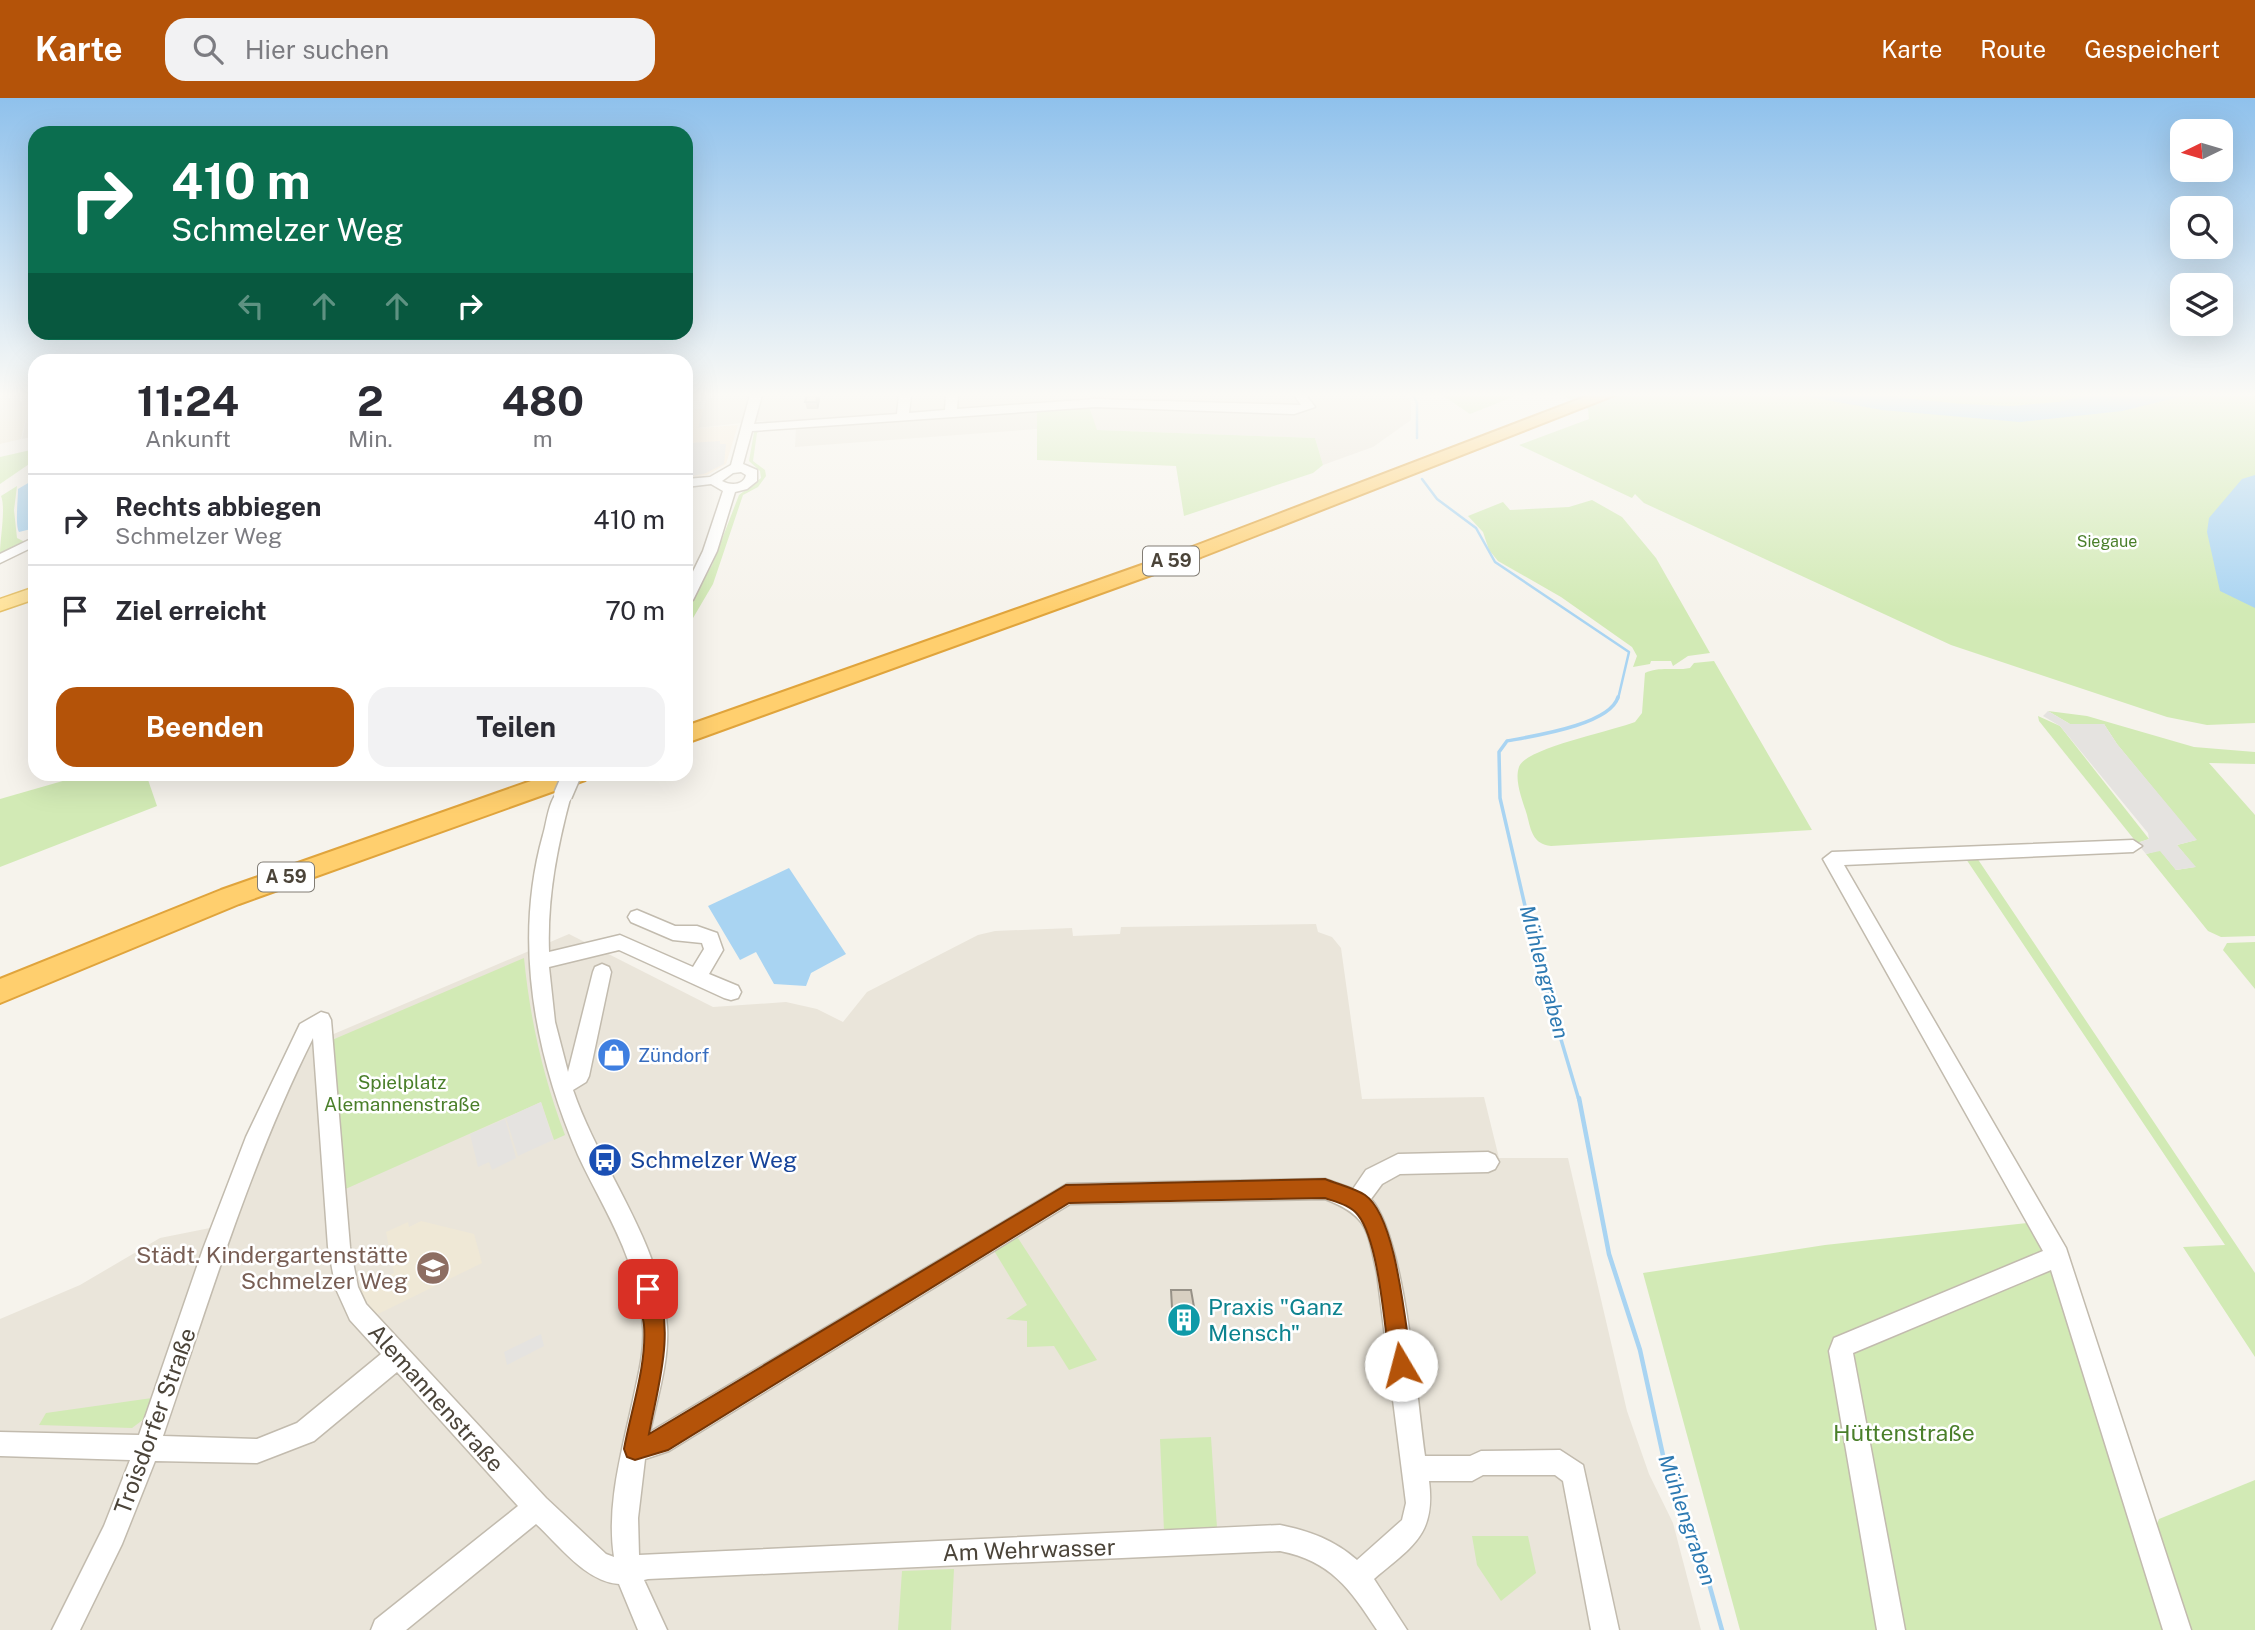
<!DOCTYPE html>
<html lang="de">
<head>
<meta charset="utf-8">
<style>
	:root { --surface:#fff; --page:#f2f2f3; --text:#2b2b33; --muted:#7c7c81; --line:#e1e1e2; --accent:#b45309 }
	body { margin:0; font-family:"Public Sans",sans-serif; background:var(--page); color:var(--text); height:100vh; display:flex; flex-direction:column; font-size:26px; white-space:nowrap }
	* { box-sizing:border-box; margin:0 }
	p { font-size:23px; color:var(--muted) }
	.icon { flex:none; width:38px; height:38px; fill:none; stroke:currentColor; stroke-width:2; stroke-linecap:round; stroke-linejoin:round }
	.map { position:relative; flex:1; overflow:hidden }
	.sheet { position:absolute; left:28px; top:256px; width:665px; height:427px; display:flex; flex-direction:column; background:var(--surface); border-radius:21px; box-shadow:0 7px 28px #0002 }
	.sheet>* { flex:none }
	.top-card { position:absolute; left:28px; top:28px; width:665px; height:214px; border-radius:21px; box-shadow:0 7px 28px #0002; background:#0b6e4f; color:#fff; overflow:hidden }
	.needle { width:46px; rotate:265deg }
	.tools { position:absolute; left:2170px; top:21px; display:grid; gap:14px }
	.tools a { display:grid; place-items:center; width:63px; height:63px; border-radius:14px; background:var(--surface); box-shadow:0 7px 28px #0002; font-size:35px }
	.pin { position:absolute; display:grid; place-items:center; width:60px; height:60px; color:#fff; margin:-30px; border-radius:14px; box-shadow:0 4px 10px #0006 }
	.me { position:absolute; width:77px; margin:-38px; rotate:352deg; stroke-linejoin:round; filter:drop-shadow(0 0 5px #0008) }
	.turn { display:flex; align-items:center; gap:24px; height:147px; padding:0 28px; font-size:32px }
	.turn .icon { width:91px; height:91px; stroke-width:2.5 }
	.turn b { display:block; font-size:49px; line-height:60px }
	.lanes { display:flex; align-items:center; height:66px; padding:0 28px; background:#0003; justify-content:center; gap:35px; direction:ltr }
	.lanes .off { opacity:.35 }
	.eta { display:flex; justify-content:space-evenly; align-items:center; height:119px; text-align:center }
	.eta b { font-size:42px; font-weight:700; line-height:49px }
	.action { display:flex; gap:14px; margin-top:auto; padding:14px 28px }
	.action a { flex:1; height:80px; border-radius:21px; background:var(--accent); color:#fff; font-size:28px; font-weight:700; line-height:80px; text-align:center }
	.action a+a { background:var(--page); color:var(--text) }
	ul { padding:0; list-style:none }
	li { display:flex; align-items:center; gap:21px; height:91px; padding:0 28px; border-top:2px solid var(--line) }
	li div { flex:1 }
	li b { display:block; font-size:26px }
	li em { font-style:normal }
	header { display:flex; align-items:center; gap:42px; box-sizing:border-box; height:98px; padding:0 35px; background:var(--accent); color:#fff }
	header strong { font-size:33px }
	nav { display:flex; gap:38px; margin-inline-start:auto; font-size:24px }
	.search { width:490px; height:63px; background:var(--page); display:flex; align-items:center; gap:18px; box-sizing:border-box; padding:0 24px; border-radius:21px; color:var(--muted); font-size:26px }
	.map>svg:first-child { display:block }
</style>
</head>
<body>
<header>
<strong>Karte</strong>
<div class="search"><svg class="icon" aria-label="search" viewBox="0 0 24 24"><circle cx="10" cy="10" r="6"/><path d="M15 15l6 6"/></svg>Hier suchen</div>
<nav><a>Karte</a><a>Route</a><a>Gespeichert</a></nav>
</header>
<div class="map">
<svg width="2255" height="1532" viewBox="0 0 2255 1532">
	<rect width="100%" height="100%" fill="#f6f3ec"/>
	<g fill="#eae5da">
		<path d="M0,297H35V338L22,341L29,307L0,313Z"/>
		<path d="M708,297H1407L1411,303V322L1373,349L1323,367L1315,340L1096,332L1089,308L1038,311L1037,331L795,349L796,329L759,323L697,330Z"/>
		<path d="M1316,826L1318,834L1332,839L1341,850L1362,1001L1484,999L1499,1060H1568L1627,1313L1649,1376L1673,1425L1701,1532H0V1221L80,1187L160,1140L215,1129L289,955L569,836L713,909L786,904L817,911L843,924L867,894L978,837L995,833L1072,830L1073,838L1120,836L1121,829Z"/>
	</g>
	<path fill="#f7ead8" d="M703,311L698,330L738,327L726,366L707,377L686,380V312Z"/>
	<g fill="#efe8d6">
		<path d="M29,307L21,341L0,346V313Z"/>
		<path d="M421,1123L474,1136L482,1165L376,1217L359,1192L394,1175L386,1134L408,1124L409,1129Z"/>
	</g>
	<g fill="#d2eab5">
		<path d="M1442,297H1518L1470,316Z"/>
		<path d="M1562,297H2255V625L2207,627L2167,619L1951,547L1644,405L1635,396L1632,400L1519,347L1589,321L1588,311Z"/>
		<path d="M1089,308L1097,332L1315,340L1323,367L1313,375L1184,418L1176,368L1037,362V311Z"/>
		<path d="M762,332L757,335L753,363L765,372L766,378L758,389L743,397L713,486L686,532V514L712,467L739,397L761,380L760,373L749,363L754,334Z"/>
		<path d="M35,351V362L0,386V359Z"/>
		<path d="M17,388L14,412L17,440L25,444L0,456C0,440 6,410 1,398Z"/>
		<path d="M1592,402L1622,419L1656,460L1710,555L1688,558L1673,568L1671,563H1651L1650,566L1633,569L1637,558L1632,549L1561,499L1498,463L1489,452L1483,434L1468,418L1503,404L1510,412L1569,409Z"/>
		<path d="M1714,563L1812,732L1551,748C1533,746 1531,733 1527,717C1523,703 1514,683 1519,669C1525,650 1613,633 1635,624L1642,615L1645,575C1659,568 1675,573 1690,570L1694,565Z"/>
		<path d="M2048,613L2087,618L2194,649L2255,654V666L2209,665L2255,717V838L2221,839L2208,833L2146,756L2160,752L2176,772L2195,769L2177,747L2196,742L2117,646L2104,626H2070Z"/>
		<path d="M2038,618L2060,628L2149,741L2137,745L2039,623Z"/>
		<path d="M87,676H146L157,708L0,769V701Z"/>
		<path d="M1975,757L2255,1175V1259L2183,1149L2225,1147L1964,758Z"/>
		<path d="M2255,844V891L2223,852L2227,845Z"/>
		<path d="M524,860C530,921 543,979 565,1037L554,1042L541,1004L341,1093L332,942Z"/>
		<path d="M2037,1124L2171,1532H1740L1643,1175L1825,1147Z"/>
		<path d="M1016,1137L1097,1262L1069,1272L1054,1248L1027,1249V1223L1006,1221L1027,1207L993,1151Z"/>
		<path d="M152,1300L144,1321L132,1330L39,1327L46,1315Z"/>
		<path d="M1211,1339L1217,1430L1164,1433L1160,1341Z"/>
		<path d="M2255,1382V1532H2182L2152,1438L2159,1421Z"/>
		<path d="M1472,1438H1528L1536,1475L1501,1503L1477,1467Z"/>
		<path d="M954,1471L951,1532H898L902,1473Z"/>
	</g>
	<g fill="#e5e3e0">
		<path d="M720,343V346H726L724,366L704,376L686,379V350L690,345Z"/>
		<path d="M2048,613L2070,626H2104L2117,646L2197,742L2177,747L2196,769L2176,772L2160,753L2146,756L2137,745L2149,741L2148,735L2060,628L2043,618Z"/>
		<path d="M541,1004L553,1042L518,1058L506,1020Z"/>
		<path d="M505,1021L516,1060L492,1072L489,1064L478,1069L470,1036Z"/>
		<path d="M541,1236L544,1248L507,1267L504,1254Z"/>
	</g>
	<g fill="#a9d4f2">
		<path d="M1799,297H1878L1961,306L2012,308L2058,304L2087,297H2187L2122,313L2020,324L1882,312Z"/>
		<path d="M2255,377V510L2220,493L2207,434L2209,420L2242,381Z"/>
		<path d="M35,381V430L19,434C15,427 18,402 18,391Z"/>
		<path d="M789,770L846,856L811,875L806,888L774,886L756,854L740,862L708,808Z"/>
	</g>
	<g fill="none" stroke-linecap="round" stroke-linejoin="round">
		<g stroke="#a9d4f2" stroke-width="2.5">
			<path d="M1413,297L1417,305V340"/>
			<path d="M1422,381L1437,401L1476,430L1495,464L1629,554L1618,601"/>
		</g>
		<path stroke="#a9d4f2" stroke-width="3.5" d="M1579,1002L1538,864L1500,700L1499,654L1507,643C1533,638 1610,627 1618,599"/>
		<path stroke="#a9d4f2" stroke-width="4.5" d="M1579,1000L1609,1156L1640,1252L1664,1362L1698,1446L1722,1532"/>
		<g stroke="#c2bbae" stroke-width="3">
			<g id="minor">
				<path d="M750,297H762L754,326L897,316L899,297H911L909,315L945,312L946,297H958L957,311L1095,301L1301,307L1294,297H1306L1315,309L1294,316L1095,309L752,333L743,366L757,372V383L747,391L735,394L717,453L693,502L686,506V488L703,453L723,393L711,386L686,389V381L710,379L731,367ZM741,374L746,377C744,387 731,388 722,383L733,375Z"/>
				<path d="M35,439V448L0,465V456Z"/>
				<path d="M563,691L571,697C557,749 547,800 549,854L620,837L693,869L704,851L702,845L673,842L631,824L628,819L631,814L637,812L675,828H697L717,835L723,852L709,876L738,888L741,894L738,900L731,902L724,900L619,852L549,869L555,924L568,974L593,874L595,869L602,866L609,869L611,874L589,978L586,984L573,992C600,1071 661,1143 667,1229C669,1264 657,1300 650,1334L1067,1086L1325,1081L1353,1091L1366,1072L1398,1056L1488,1054L1495,1057L1499,1064L1495,1071L1488,1074L1400,1076L1382,1086L1371,1101C1405,1139 1417,1302 1425,1358H1470L1481,1353L1560,1352L1583,1367L1619,1532H1591L1563,1383L1555,1377H1483L1472,1383H1429C1436,1438 1411,1449 1374,1481L1407,1532H1377C1350,1491 1331,1463 1280,1453L648,1481L644,1482L667,1532H638L619,1486C586,1484 559,1447 536,1426L406,1532H371L375,1522L518,1408L397,1274L314,1343L257,1365L155,1363L122,1446L80,1532H52L104,1428L130,1362L0,1358V1334L139,1337L203,1151L246,1039L300,926L321,914L328,916L331,922L350,1149L358,1189L366,1206L546,1400L606,1456L614,1459C606,1407 622,1353 633,1302C638,1278 645,1253 643,1229C642,1206 636,1183 628,1162C615,1125 594,1092 578,1057C535,957 513,844 543,737C547,725 549,695 563,691ZM313,940L328,1149L336,1191L350,1222L381,1256L297,1325L257,1341L163,1338C209,1203 249,1068 313,940ZM1325,1101C1369,1118 1367,1132 1377,1175L1406,1405L1402,1422L1357,1462C1334,1442 1310,1433 1280,1427L639,1457L638,1420L645,1361L669,1353L1070,1106Z"/>
				<path d="M2133,742L2142,748L2133,754L1844,767L2066,1150L2191,1532H2163L2051,1172L1853,1255L1905,1532H1877L1829,1253L1834,1240L2043,1153L1823,761L1832,754Z"/>
			</g>
		</g>
		<g stroke="#e6c16a" stroke-width="3">
			<path id="major" d="M35,489V501L0,513V501Z"/>
		</g>
		<g stroke="#e0a43c" stroke-width="4">
			<g id="highway">
				<path d="M1590,297H1615L1201,459L686,645V628L1187,451Z"/>
				<path d="M551,676H588L585,682L239,806L0,905V881L221,792Z"/>
			</g>
		</g>
		<use href="#minor" fill="#fff" fill-rule="evenodd"/>
		<use href="#major" fill="#ffe39c" fill-rule="evenodd"/>
		<use href="#highway" fill="#ffcf6e" fill-rule="evenodd"/>
		<g stroke="#c2bbae" stroke-width="21" stroke-linecap="butt">
			<path id="minor-bridge" d="M563,697L572,676"/>
		</g>
		<use href="#minor-bridge" stroke="#fff" stroke-width="18"/>
	</g>
	<g fill="#bab2a6">
		<path d="M807,297H819L820,302L818,311H807L805,304Z"/>
		<path d="M1171,1192L1197,1226L1196,1232H1172Z"/>
	</g>
	<path fill="#979187" d="M818,297H819L820,302L818,311L816,304Z"/>
	<g fill="#d8cfc1" stroke="#979187" stroke-width="2">
		<path d="M807,297H818L816,304H805Z"/>
		<path d="M1171,1192H1191L1197,1226L1173,1227Z"/>
	</g>
	<linearGradient id="sky" x2="0" y2="1"><stop stop-color="#8fc1ec"/><stop offset="0.58" stop-color="#fbfaf6"/><stop offset="1" stop-color="#fbfaf6" stop-opacity="0"/></linearGradient>
	<rect width="2255" height="512" fill="url(#sky)"/>
	<path fill="#b45309" stroke="#753606" stroke-width="2" d="M1325,1081C1337,1086 1354,1090 1365,1097C1397,1119 1405,1228 1412,1267L1409,1275L1401,1278L1393,1275L1390,1267C1385,1232 1379,1143 1358,1117C1350,1107 1336,1104 1325,1100L1069,1105L668,1352L635,1362L627,1359L624,1351C631,1312 647,1267 644,1227C642,1212 635,1197 641,1184L648,1181L655,1184C676,1232 658,1287 649,1336L1066,1087Z"/>
	<defs>
		<g id="shop-disc" transform="scale(1.75)"><circle r="9.5" fill="#3f7fe0" stroke="#fff"/><path d="M-5-2.5h2.3a2.7 3.5 0 0 1 5.4 0H5L5.5 6h-11ZM-1.5-2.5h3a1.5 2.3 0 0 0-3 0Z" fill="#fff"/></g>
		<g id="bus-disc" transform="scale(1.75)"><circle r="9.5" fill="#1a4fb4" stroke="#fff"/><path d="M-5-6H5V4H4V6H2V4H-2V6H-4V4H-5ZM-3.5-4V0h7V-4ZM-3.5 1.2v1.5H-2V1.2ZM2 1.2v1.5H3.5V1.2Z" fill="#fff"/></g>
		<g id="school-disc" transform="scale(1.75)"><circle r="9.5" fill="#8d6e63" stroke="#fff"/><path d="M0-5L7-2L0 1L-7-2ZM-4 1L0 2.5L4 1V4Q0 6-4 4Z" fill="#fff"/></g>
		<g id="building-disc" transform="scale(1.75)"><circle r="9.5" fill="#0f9aa8" stroke="#fff"/><path d="M-4-6H4V6H1V3H-1V6H-4ZM-2.5-4.3h1.7v1.8h-1.7ZM.8-4.3h1.7v1.8H.8ZM-2.5-1h1.7V.8h-1.7ZM.8-1h1.7V.8H.8Z" fill="#fff"/></g>
	</defs>
	<g fill-rule="evenodd">
		<use href="#shop-disc" x="614" y="957"/>
		<use href="#bus-disc" x="605" y="1062"/>
		<use href="#school-disc" x="433" y="1170"/>
		<use href="#building-disc" x="1184" y="1222"/>
	</g>
	<g text-anchor="middle" stroke-width="5" stroke-linejoin="round" paint-order="stroke">
		<g font-size="16" fill="#4a7f2a" stroke="#fff">
			<text x="2107" y="449">Siegaue</text>
		</g>
		<g fill="#fff" stroke="#817c74" stroke-width="2">
			<rect x="1143" y="448.5" width="56" height="29" rx="5"/>
			<rect x="258" y="764.5" width="56" height="29" rx="5"/>
		</g>
		<g font-size="18" font-weight="bold" fill="#4b4439">
			<text x="1171" y="469">A 59</text>
			<text x="286" y="785">A 59</text>
		</g>
		<g font-size="19" fill="#366cbe" stroke="#fff" text-anchor="start">
			<text x="638" y="964">Zündorf</text>
		</g>
		<g font-size="19" fill="#4a7f2a" stroke="#fff">
			<text x="402" y="991">Spielplatz<tspan x="402" dy="22">Alemannenstraße</tspan></text>
		</g>
		<g font-size="21" font-style="italic" fill="#2e7ab2" stroke="#fff">
			<text transform="translate(1544 874) rotate(75)" y="7">Mühlengraben</text>
			<text transform="translate(1687 1422) rotate(71)" y="7">Mühlengraben</text>
		</g>
		<g font-size="23" fill="#164399" stroke="#fff" text-anchor="start">
			<text x="630" y="1070">Schmelzer Weg</text>
		</g>
		<g font-size="23" fill="#785e54" stroke="#fff" text-anchor="end">
			<text x="408" y="1165">Städt. Kindergartenstätte<tspan x="408" dy="26">Schmelzer Weg</tspan></text>
		</g>
		<g font-size="23" fill="#0d838f" stroke="#fff" text-anchor="start">
			<text x="1208" y="1217">Praxis "Ganz<tspan x="1208" dy="26">Mensch"</tspan></text>
		</g>
		<g font-size="23" fill="#4b4439" stroke="#fff">
			<text transform="translate(436 1300) rotate(48)" y="8">Alemannenstraße</text>
			<text transform="translate(155 1323) rotate(-70)" y="8">Troisdorfer Straße</text>
			<text transform="translate(1029 1452) rotate(-2)" y="8">Am Wehrwasser</text>
		</g>
		<g font-size="23" fill="#4a7f2a" stroke="#fff">
			<text x="1904" y="1343">Hüttenstraße</text>
		</g>
	</g>
</svg>
<div class="tools">
<a><svg class="needle" viewBox="-14 -14 28 28"><path d="M0-13l5 13h-10z" fill="#e53935"/><path d="M0 13l5-13h-10z" fill="#7c7c81"/></svg></a>
<a><svg class="icon" aria-label="search" viewBox="0 0 24 24"><circle cx="10" cy="10" r="6"/><path d="M15 15l6 6"/></svg></a>
<a><svg class="icon" aria-label="layers" viewBox="0 0 24 24"><path d="M12 4l9 5-9 5-9-5zM3 14l9 5 9-5"/></svg></a>
</div>
<div class="pin" style="left:648px;top:1191px;background:#d93025"><svg class="icon" aria-label="arrive" viewBox="0 0 24 24"><path d="M6 21V4h12l-3 4 3 4H6"/></svg></div>
<svg class="me" style="left:1401px;top:1267px" viewBox="-20 -20 40 40"><circle r="19" fill="#fff"/><path d="M0-13L10 11 0 6-10 11z" fill="#b45309"/></svg>
<div class="top-card">
<div class="turn"><svg class="icon" aria-label="right" viewBox="0 0 24 24"><path d="M7 20v-9h11M14 6l5 5-5 5"/></svg><div><b>410 m</b>Schmelzer Weg</div></div>
<div class="lanes"><svg class="icon off" aria-label="left" viewBox="0 0 24 24"><path d="M17 20v-9H6M10 6l-5 5 5 5"/></svg><svg class="icon off" aria-label="ahead" viewBox="0 0 24 24"><path d="M12 20V5M6 11l6-6 6 6"/></svg><svg class="icon off" aria-label="ahead" viewBox="0 0 24 24"><path d="M12 20V5M6 11l6-6 6 6"/></svg><svg class="icon" aria-label="right" viewBox="0 0 24 24"><path d="M7 20v-9h11M14 6l5 5-5 5"/></svg></div>
</div>
<section class="sheet">
<div class="eta">
<div><b>11:24</b><p>Ankunft</p></div>
<div><b>2</b><p>Min.</p></div>
<div><b>480</b><p>m</p></div>
</div>
<ul>
<li><svg class="icon" aria-label="right" viewBox="0 0 24 24"><path d="M7 20v-9h11M14 6l5 5-5 5"/></svg><div><b>Rechts abbiegen</b><p>Schmelzer Weg</p></div><em>410 m</em></li>
<li><svg class="icon" aria-label="arrive" viewBox="0 0 24 24"><path d="M6 21V4h12l-3 4 3 4H6"/></svg><div><b>Ziel erreicht</b></div><em>70 m</em></li>
</ul>
<div class="action"><a>Beenden</a><a>Teilen</a></div>
</section>
</div>
</body>
</html>
